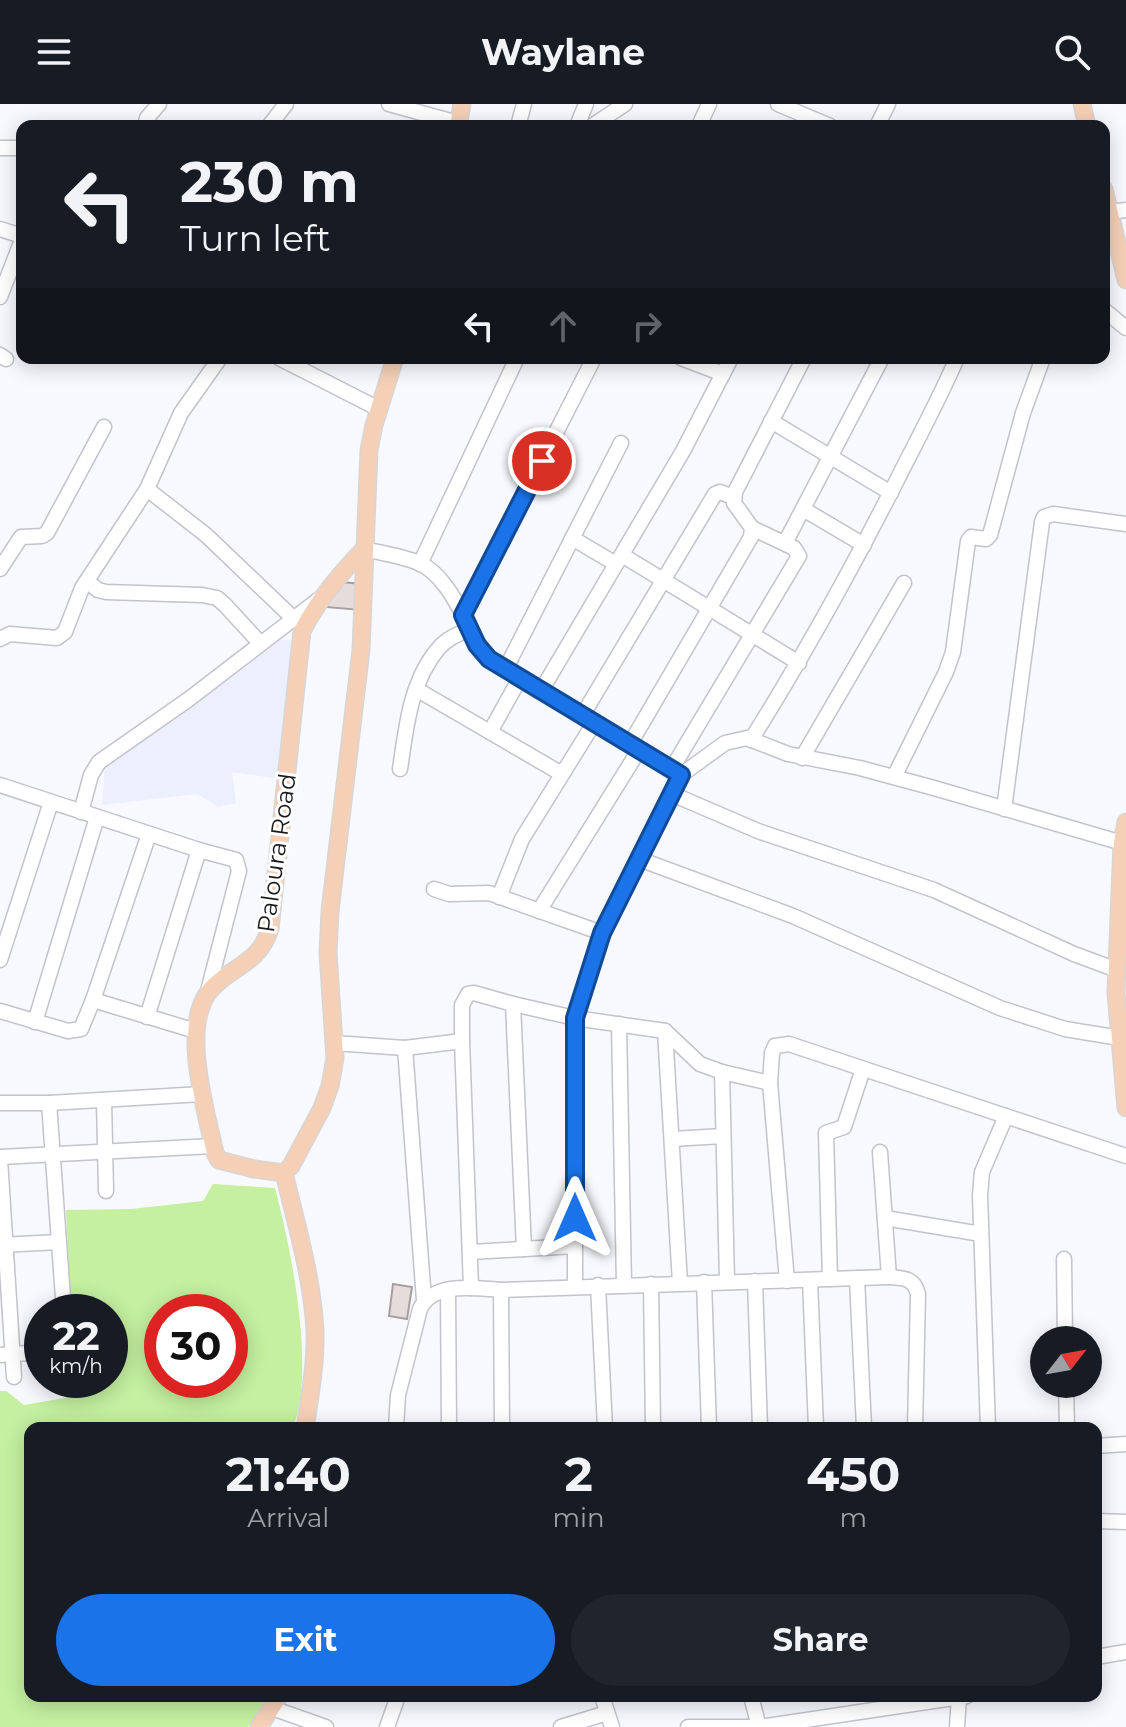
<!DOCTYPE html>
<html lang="en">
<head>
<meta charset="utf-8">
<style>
	:root { --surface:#171b24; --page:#20242c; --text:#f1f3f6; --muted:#9ea1a6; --accent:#1a73e8 }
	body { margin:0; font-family:Montserrat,sans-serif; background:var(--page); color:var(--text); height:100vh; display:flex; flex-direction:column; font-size:30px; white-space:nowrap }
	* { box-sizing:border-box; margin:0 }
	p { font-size:26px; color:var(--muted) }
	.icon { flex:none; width:44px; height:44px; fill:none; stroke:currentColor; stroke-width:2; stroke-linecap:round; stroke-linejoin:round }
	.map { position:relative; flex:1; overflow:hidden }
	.drawer { position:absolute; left:24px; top:1318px; width:1078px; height:280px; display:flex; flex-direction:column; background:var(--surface); border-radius:16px; box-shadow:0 4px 20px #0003 }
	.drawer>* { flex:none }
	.top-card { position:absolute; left:16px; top:16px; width:1094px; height:244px; border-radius:16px; box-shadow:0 4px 20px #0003; background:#171b24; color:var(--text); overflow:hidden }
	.needle { width:52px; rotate:59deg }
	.controls { position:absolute; left:1030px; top:1222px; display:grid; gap:16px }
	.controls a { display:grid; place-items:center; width:72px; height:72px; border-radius:50%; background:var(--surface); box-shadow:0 4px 20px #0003; font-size:40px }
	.speed { position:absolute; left:24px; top:1190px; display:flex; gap:16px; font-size:40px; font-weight:700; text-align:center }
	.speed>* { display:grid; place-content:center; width:104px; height:104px; border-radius:50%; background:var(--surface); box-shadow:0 4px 20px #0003; line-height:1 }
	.speed small { font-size:20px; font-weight:400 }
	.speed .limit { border:12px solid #d22; background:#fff; color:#111 }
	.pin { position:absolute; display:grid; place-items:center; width:68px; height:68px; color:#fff; margin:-34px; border:4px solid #fff; border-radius:50%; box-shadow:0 2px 8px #0007 }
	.me { position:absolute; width:88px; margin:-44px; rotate:0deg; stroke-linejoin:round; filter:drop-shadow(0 0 6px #0008) }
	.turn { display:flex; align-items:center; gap:28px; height:168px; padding:0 32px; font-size:36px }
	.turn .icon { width:104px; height:104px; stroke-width:2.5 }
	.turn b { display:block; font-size:56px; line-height:68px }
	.lanes { display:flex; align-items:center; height:76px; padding:0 32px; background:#0003; justify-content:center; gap:40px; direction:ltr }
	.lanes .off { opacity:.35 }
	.eta { display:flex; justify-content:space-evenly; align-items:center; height:136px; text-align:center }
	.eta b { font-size:48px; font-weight:700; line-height:56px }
	.cta { display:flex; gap:16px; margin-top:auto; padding:16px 32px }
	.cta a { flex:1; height:92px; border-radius:48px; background:var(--accent); color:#fff; font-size:32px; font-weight:700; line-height:92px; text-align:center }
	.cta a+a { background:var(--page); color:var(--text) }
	header { display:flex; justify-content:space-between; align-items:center; height:104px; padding:0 32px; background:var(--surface); font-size:36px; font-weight:700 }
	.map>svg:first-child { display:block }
</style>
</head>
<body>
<header><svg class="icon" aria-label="menu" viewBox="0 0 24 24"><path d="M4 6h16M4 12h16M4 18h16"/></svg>Waylane<svg class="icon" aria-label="search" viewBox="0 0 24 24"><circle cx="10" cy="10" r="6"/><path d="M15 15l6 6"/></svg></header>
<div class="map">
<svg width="1126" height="1623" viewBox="0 0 1126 1623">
	<rect width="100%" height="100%" fill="#f8f9fe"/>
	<path fill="#eceffe" d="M274,535L294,536L280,675L232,668L236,699L218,703L197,690L102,701L105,664Z"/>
	<path fill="#c4f0a0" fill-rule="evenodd" d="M213,1080L275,1084C291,1145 316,1266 293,1324H30V1592H271L248,1623H0V1287H6L24,1301L76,1292V1276H110V1208H71L66,1106L131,1105L203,1097ZM162,1208H230V1276H162Z"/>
	<g fill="#e6dcdb" stroke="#a79e9d" stroke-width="2">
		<path d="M342,478L361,480L360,506L326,503Z"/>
		<path d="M393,1180L412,1183L407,1215L389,1212Z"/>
	</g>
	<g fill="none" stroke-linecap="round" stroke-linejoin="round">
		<g stroke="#c2c3cb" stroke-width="17">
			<g id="minor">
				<path d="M389,0L458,19"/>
				<path d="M778,0L830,22"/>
				<path d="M145,22L147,14L159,0"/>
				<path d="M269,22L286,0"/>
				<path d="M518,22L524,0"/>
				<path d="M577,22L586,0"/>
				<path d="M592,22L625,0"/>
				<path d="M699,22L709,0"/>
				<path d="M877,22L888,0"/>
				<path d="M0,44H22"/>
				<path d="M1110,108L1126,106"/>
				<path d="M0,125L22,132"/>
				<path d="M0,193L22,136"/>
				<path d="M1104,206L1126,224"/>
				<path d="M0,251L6,255"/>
				<path d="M279,254L379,305"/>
				<path d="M681,254L723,270"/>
				<path d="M771,317L891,389"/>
				<path d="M147,385L206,431L293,514"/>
				<path d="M803,405L864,441"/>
				<path d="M572,434L616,460"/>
				<path d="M785,439L882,254"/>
				<path d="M364,445C381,449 402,452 419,459C453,474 467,528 489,555L681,671"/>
				<path d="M622,451L799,559"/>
				<path d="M420,460L517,254"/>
				<path d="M0,465L21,433L42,432L47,429L104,323"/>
				<path d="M88,478L98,486L106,488L202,491L217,494L225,501L260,539"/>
				<path d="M463,511L594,254"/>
				<path d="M0,535L10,530L57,534L65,528L82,484L147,385L181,309L220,254"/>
				<path d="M505,566L621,339"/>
				<path d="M416,585L562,670"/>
				<path d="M541,587L683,347L731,254"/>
				<path d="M582,612L715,390L720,388L733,393"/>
				<path d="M490,628L520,574"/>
				<path d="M751,636C803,553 850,468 895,380C916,338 938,298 957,254"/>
				<path d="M630,640L751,433L752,424L734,399L735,388L804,254"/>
				<path d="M802,654L904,479"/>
				<path d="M400,665C406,625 410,578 438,545C446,535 458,530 470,525"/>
				<path d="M671,666L799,452L794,444L752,424"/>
				<path d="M894,673L946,568L953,548L968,437L971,433L986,435L990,431L1023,309L1043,254"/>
				<path d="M0,681L199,746L236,756L239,767L208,887"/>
				<path d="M672,690L758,727L934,786L1074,850L1117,866"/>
				<path d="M1004,705L1042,418L1044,413L1053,410L1126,420"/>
				<path d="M81,708L91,671L99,658L189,595L318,496"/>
				<path d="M639,755L793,812L1000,904L1065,925L1120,934"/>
				<path d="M434,785L449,790L489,789L602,829"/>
				<path d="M499,793L522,735L594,619"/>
				<path d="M539,807L639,646"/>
				<path d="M0,856L51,698"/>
				<path d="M93,896L196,927"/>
				<path d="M513,900L575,914L665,927L700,960L722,968L770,979L772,949L775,942L789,940L1126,1052"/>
				<path d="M0,907L68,927L81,925L93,896L149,730"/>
				<path d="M147,913L199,746"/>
				<path d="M35,918L97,713"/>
				<path d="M619,920L624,1181"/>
				<path d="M665,927L680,1179"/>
				<path d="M334,939L405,944"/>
				<path d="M722,968L727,1177"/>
				<path d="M770,979L787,1177"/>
				<path d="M104,996L106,1087"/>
				<path d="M0,999H49L202,990"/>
				<path d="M49,999L64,1208"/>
				<path d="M672,1035L723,1032"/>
				<path d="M880,1048L889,1173"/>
				<path d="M0,1053L213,1042"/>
				<path d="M0,1055L14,1273"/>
				<path d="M885,1114L981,1130"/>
				<path d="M0,1141L59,1138"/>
				<path d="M471,1148L575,1142"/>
				<path d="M1064,1155L1065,1236"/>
				<path d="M857,1174L864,1324"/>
				<path d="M830,1175L826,1029L844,1023L863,965"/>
				<path d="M810,1176L816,1324"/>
				<path d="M755,1177L760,1324"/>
				<path d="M704,1178L709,1324"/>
				<path d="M651,1180L653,1324"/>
				<path d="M598,1181L605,1324"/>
				<path d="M575,1183V914L602,829L681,671L725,639L747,634L788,650L860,664L934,684L1126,740"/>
				<path d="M471,1184L462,937V901L468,890L474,889L513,900L524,1145"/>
				<path d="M448,1186L449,1324"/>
				<path d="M501,1186L502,1324"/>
				<path d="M424,1196L405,944L462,937"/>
				<path d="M0,1251L42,1248"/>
				<path d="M68,1276L69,1285"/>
				<path d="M1066,1280L1067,1324"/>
				<path d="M396,1324L398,1291L420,1205C433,1177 475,1184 501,1186L889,1173C904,1174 914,1174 918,1190L915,1324"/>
				<path d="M988,1324L980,1091L982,1068L1006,1012"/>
				<path d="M1096,1342L1126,1340"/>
				<path d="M1096,1417L1126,1418"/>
				<path d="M1096,1553L1126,1548"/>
				<path d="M602,1592L612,1623"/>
				<path d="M751,1592L759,1623"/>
				<path d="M272,1604L326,1623"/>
				<path d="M387,1623L398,1592"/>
				<path d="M561,1623L607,1609"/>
				<path d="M688,1623H759L967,1592"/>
				<path d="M957,1623L959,1593"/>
			</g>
		</g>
		<g stroke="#d6d6d6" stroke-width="19">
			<g id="major">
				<path d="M1082,0L1087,22"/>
				<path d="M458,22L462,0"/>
				<path d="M1104,85L1126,176"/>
				<path d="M1126,718L1122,739L1116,889L1126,1004"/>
				<path d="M284,1069L291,1062L322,1004L330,982L335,954L328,849L330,807L361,546L369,346L374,321L395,254"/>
				<path d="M284,1069L254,1065L219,1056L215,1049C206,1006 177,914 215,881C239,859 259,858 270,825L302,527C319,495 339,471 364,445"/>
				<path d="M284,1069C296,1120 312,1172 315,1226C316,1259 310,1292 305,1324"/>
				<path d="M259,1623L279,1592"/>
			</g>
		</g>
		<use href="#minor" stroke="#fff" stroke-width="14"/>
		<use href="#major" stroke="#f5d0b6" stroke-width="16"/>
	</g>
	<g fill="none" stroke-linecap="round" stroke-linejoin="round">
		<g stroke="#114b97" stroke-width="20">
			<path id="route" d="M542,357L463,511L477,541L489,555L681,671L602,829L575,914V1114"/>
		</g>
		<use href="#route" stroke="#1a73e8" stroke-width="14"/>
	</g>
	<g text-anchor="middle" stroke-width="6" stroke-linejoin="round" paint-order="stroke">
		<g font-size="24" fill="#1a1b1e" stroke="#fff">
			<text transform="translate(277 749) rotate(-82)" y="8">Paloura Road</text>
		</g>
	</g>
</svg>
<div class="controls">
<a><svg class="needle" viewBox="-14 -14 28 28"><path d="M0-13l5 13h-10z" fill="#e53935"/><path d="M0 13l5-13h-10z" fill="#9ea1a6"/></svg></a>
</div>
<div class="speed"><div>22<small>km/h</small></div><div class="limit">30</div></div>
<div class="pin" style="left:542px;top:357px;background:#d93025"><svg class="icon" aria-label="arrive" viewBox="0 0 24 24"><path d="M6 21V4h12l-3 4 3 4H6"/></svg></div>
<svg class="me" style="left:575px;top:1114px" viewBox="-20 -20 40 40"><path d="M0-17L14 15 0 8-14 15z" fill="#1a73e8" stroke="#fff" stroke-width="4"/></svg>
<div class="top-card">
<div class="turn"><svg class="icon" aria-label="left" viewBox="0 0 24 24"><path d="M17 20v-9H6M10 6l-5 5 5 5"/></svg><div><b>230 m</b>Turn left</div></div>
<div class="lanes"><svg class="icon" aria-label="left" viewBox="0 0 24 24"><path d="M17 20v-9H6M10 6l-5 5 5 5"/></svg><svg class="icon off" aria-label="ahead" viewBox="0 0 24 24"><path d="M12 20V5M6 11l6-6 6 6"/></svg><svg class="icon off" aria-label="right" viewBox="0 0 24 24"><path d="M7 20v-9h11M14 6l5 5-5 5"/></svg></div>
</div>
<section class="drawer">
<div class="eta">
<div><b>21:40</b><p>Arrival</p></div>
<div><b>2</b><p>min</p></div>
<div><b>450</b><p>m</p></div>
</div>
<div class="cta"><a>Exit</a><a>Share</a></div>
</section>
</div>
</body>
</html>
